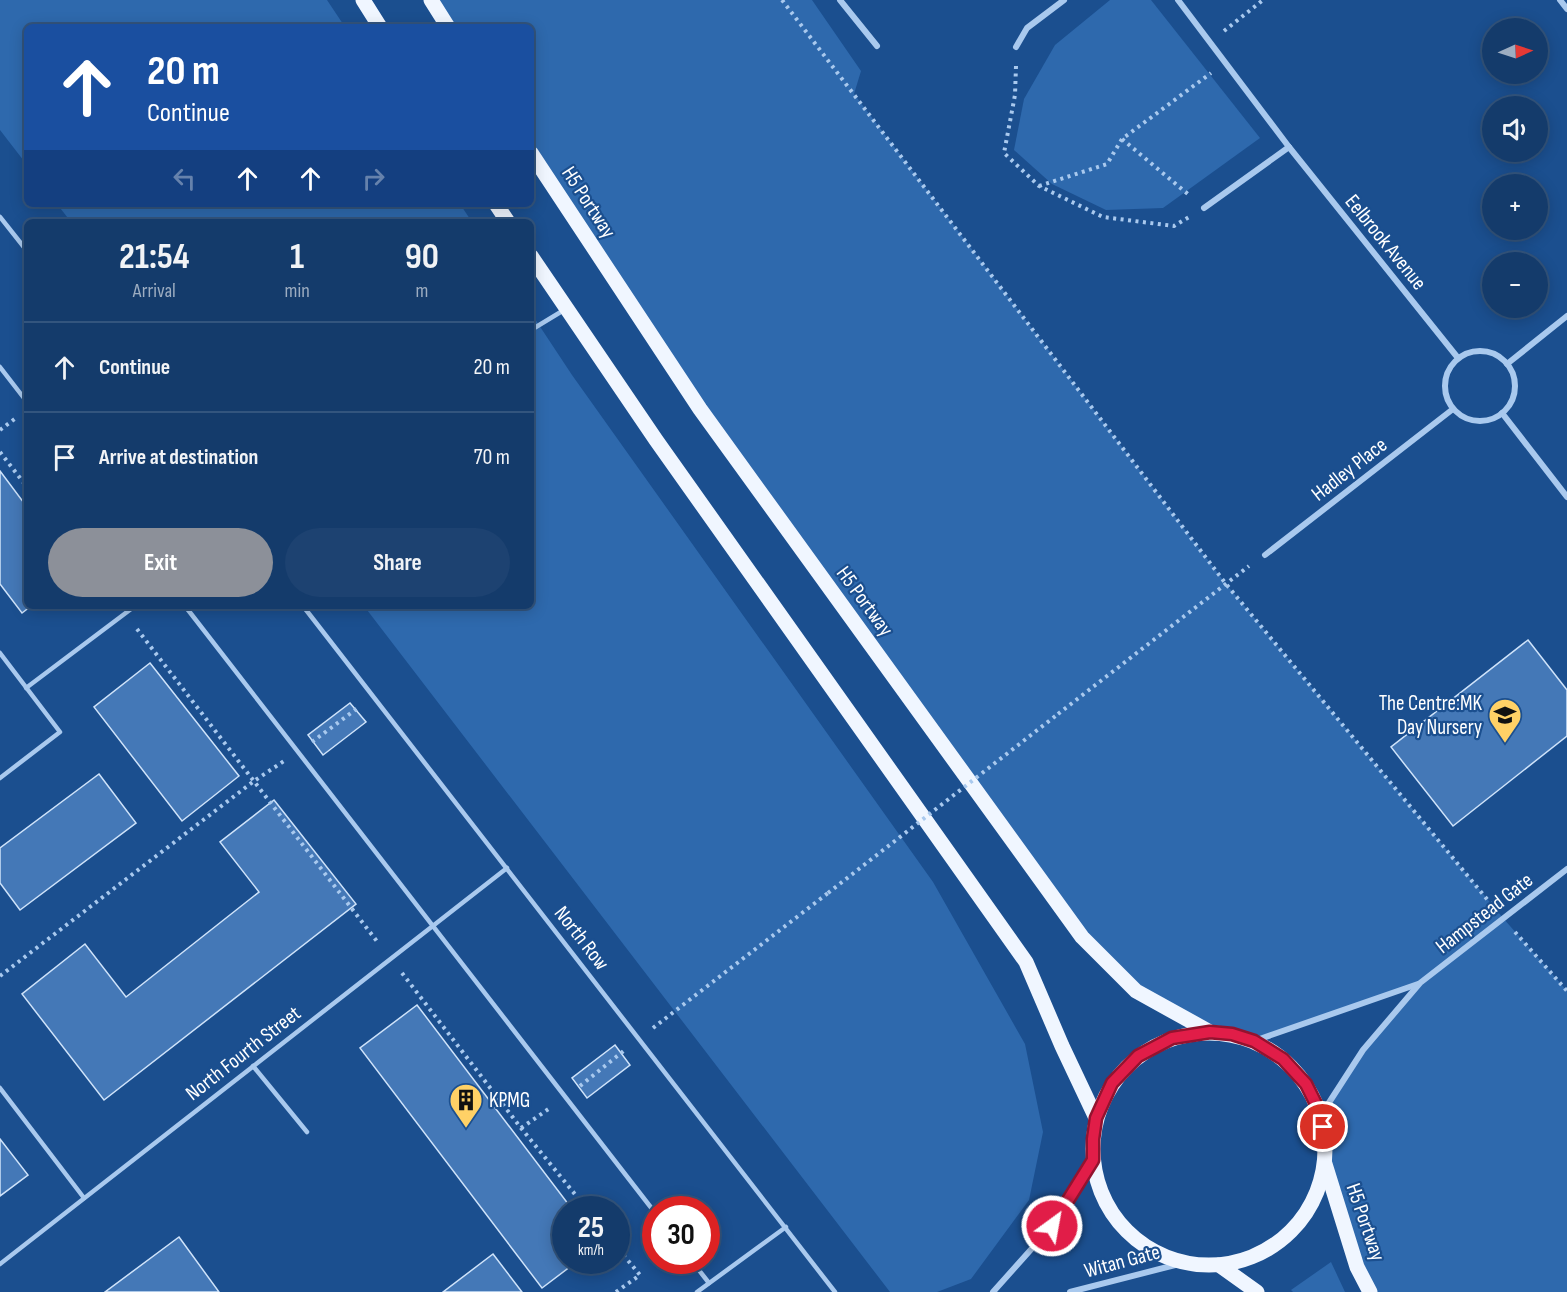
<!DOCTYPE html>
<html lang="en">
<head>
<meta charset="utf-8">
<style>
	:root { --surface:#143b6b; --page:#1d4271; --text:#f1f3f6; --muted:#9dadc1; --line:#33557e; --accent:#8c9099 }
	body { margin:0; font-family:"Sofia Sans Condensed",sans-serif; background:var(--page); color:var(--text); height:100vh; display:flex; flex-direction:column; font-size:22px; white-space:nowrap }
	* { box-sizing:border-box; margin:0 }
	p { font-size:20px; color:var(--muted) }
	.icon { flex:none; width:33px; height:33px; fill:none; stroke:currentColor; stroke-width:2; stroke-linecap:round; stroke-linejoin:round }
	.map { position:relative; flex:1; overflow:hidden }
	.drawer { position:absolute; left:24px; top:219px; width:510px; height:390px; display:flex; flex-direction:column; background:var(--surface); border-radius:9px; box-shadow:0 3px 15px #0003,0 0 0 2px var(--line) }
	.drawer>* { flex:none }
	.top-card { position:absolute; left:24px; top:24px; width:510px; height:183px; border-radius:9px; box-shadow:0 3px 15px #0003,0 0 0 2px var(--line); background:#1a4fa0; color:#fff; overflow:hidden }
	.needle { width:39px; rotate:87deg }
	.controls { position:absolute; left:1482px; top:18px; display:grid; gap:12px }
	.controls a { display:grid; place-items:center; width:66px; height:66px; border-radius:50%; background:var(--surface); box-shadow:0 3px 15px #0003,0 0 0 2px var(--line); font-size:30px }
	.speed { position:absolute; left:552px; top:1196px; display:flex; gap:12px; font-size:30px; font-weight:700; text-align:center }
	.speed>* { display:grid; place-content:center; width:78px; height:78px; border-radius:50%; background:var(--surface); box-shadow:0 3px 15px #0003,0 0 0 2px var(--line); line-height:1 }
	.speed small { font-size:15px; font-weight:400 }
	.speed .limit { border:9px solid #d22; background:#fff; color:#111 }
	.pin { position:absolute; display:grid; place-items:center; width:51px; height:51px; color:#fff; margin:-26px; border:3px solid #fff; border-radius:50%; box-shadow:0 2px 6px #0007 }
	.me { position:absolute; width:66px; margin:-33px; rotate:32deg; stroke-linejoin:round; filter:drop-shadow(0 0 4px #0008) }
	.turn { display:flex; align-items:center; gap:21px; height:126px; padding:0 24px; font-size:27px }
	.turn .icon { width:78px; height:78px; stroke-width:2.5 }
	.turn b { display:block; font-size:42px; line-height:51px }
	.lanes { display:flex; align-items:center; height:57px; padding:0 24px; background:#0003; justify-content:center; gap:30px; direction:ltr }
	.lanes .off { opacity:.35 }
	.eta { display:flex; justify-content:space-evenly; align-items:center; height:102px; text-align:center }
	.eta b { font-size:36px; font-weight:700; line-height:42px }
	.action { display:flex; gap:12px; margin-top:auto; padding:12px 24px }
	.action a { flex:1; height:69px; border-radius:36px; background:var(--accent); color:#fff; font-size:24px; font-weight:700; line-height:69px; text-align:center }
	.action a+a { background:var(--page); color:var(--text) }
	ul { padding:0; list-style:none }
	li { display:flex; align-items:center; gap:18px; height:90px; padding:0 24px; border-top:2px solid var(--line) }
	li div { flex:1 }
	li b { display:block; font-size:22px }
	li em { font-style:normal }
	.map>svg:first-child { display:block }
</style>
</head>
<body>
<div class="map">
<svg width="1567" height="1292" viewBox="0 0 1567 1292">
	<rect width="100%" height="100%" fill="#1b4f8f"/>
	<g fill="#2e69ad">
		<path d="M0,0H327L345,27H27V165L0,130Z"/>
		<path d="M436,0H812L861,71L854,94L1226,584L1503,918L1567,991V1292H1370L1325,1164V1139L1321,1115L1363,1050L1419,984L1254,1041L1232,1034L1210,1032L1136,991L1082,937L718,434L531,152V27H451Z"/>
		<path d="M1110,0H1151L1260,138L1163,208L1106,210L1052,184L1014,150L1024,99L1055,45Z"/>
		<path d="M57,204H460L472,222H71Z"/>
		<path d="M531,313L572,375L933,882L1025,1044L1043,1132L1029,1200L971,1279L937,1292H890L364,606H531Z"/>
		<path d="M1331,1262L1345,1292H1293L1291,1290Z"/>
	</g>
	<g fill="#4478b7" stroke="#cfe3fa" stroke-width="1.5">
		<path d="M0,471L27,507V606H31L22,613L0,584Z"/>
		<path d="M1528,640L1567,690V736L1453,826L1391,747Z"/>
		<path d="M150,663L239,776L182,821L94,707Z"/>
		<path d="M350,703L366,722L323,755L308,735Z"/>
		<path d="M99,774L136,823L20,910L0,883V848Z"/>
		<path d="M274,800L356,904L104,1100L22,994L85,944L126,997L259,892L220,842Z"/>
		<path d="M417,1005L572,1209H566V1260H579L542,1288L360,1048Z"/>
		<path d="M615,1045L630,1065L587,1098L572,1078Z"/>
		<path d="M0,1139L28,1175L0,1196Z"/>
		<path d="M179,1237L219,1292H105Z"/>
		<path d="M493,1254L522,1292H443Z"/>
	</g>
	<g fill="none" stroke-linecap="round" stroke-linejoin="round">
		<g stroke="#a9c9ee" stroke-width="4" stroke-dasharray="3 4.5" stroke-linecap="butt">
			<path d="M782,0L1226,584L1491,904"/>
			<path d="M1224,31L1263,0"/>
			<path d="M1016,66L1015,95L1004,153L1039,186L1103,217L1174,226L1189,217"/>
			<path d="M1122,139L1189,195"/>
			<path d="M1039,186L1107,164L1122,139L1211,73"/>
			<path d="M0,430L16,418"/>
			<path d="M0,452L27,487"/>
			<path d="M137,629L379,944"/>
			<path d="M1058,714L1249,566"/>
			<path d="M312,742L359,707"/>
			<path d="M1515,932L1567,991"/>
			<path d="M402,973L521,1128L587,1209"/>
			<path d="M0,976L254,781L284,761"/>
			<path d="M653,1028L828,893"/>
			<path d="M580,1086L626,1049"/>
			<path d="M521,1128L550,1108"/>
			<path d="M616,1292L640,1275L616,1246"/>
		</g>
		<g stroke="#a9c9ee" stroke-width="4.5">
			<path d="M0,217L27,251"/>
			<path d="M531,330L564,310"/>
			<path d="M0,367L27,402"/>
			<path d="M185,606L656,1214"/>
			<path d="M303,606L835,1292"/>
			<path d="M0,653L60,732L0,778"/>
			<path d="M26,688L135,606"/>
			<path d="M253,1066L307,1132"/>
			<path d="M0,1088L84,1198"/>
			<path d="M691,1260L709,1283"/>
			<path d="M0,1264L507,868"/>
			<path d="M697,1292L786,1227"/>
		</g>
		<g stroke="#a9c9ee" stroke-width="6">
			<path d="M840,0L877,46"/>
			<path d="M1178,0L1289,147L1458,358"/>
			<path d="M1560,0L1567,9"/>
			<path d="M1016,47L1027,28L1064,0"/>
			<path d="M1204,208L1289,147"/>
			<circle cx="1480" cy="386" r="35"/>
			<path d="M1507,364L1567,316"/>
			<path d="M1502,413L1567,497"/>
			<path d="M1265,555L1453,409"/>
			<path d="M1254,1041L1418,984"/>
			<path d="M1321,1115L1363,1050L1420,983L1567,869"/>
			<path d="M993,1292L1052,1226L1093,1160"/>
			<path d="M1070,1292L1183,1263"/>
		</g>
		<g stroke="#f0f6ff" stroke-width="15">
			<path d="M363,0L380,27"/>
			<path d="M431,0L448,27"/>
			<path d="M531,153L700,409L1082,937L1136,991L1210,1032"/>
			<path d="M496,204L508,222"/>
			<path d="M531,256L656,440L1026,962L1062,1046L1096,1118"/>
			<circle cx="1209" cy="1149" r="116"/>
			<path d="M1325,1164L1357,1267L1370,1292"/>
			<path d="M1219,1265L1257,1292"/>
		</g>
		<path stroke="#a9c9ee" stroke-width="4" stroke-dasharray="3 4.5" stroke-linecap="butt" d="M828,893L1058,714"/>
	</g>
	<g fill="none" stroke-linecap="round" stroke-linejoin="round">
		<g stroke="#92132f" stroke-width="15">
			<path id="route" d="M1052,1226L1093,1160V1139L1096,1118L1112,1083L1138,1056L1172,1038L1210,1032L1232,1034L1254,1041L1283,1059L1306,1084L1321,1114L1323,1127"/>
		</g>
		<use href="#route" stroke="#e11d48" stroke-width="10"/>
	</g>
	<defs>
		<g id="school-pin" transform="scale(1.725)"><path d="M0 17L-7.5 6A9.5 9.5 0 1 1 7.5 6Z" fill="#ffd166" stroke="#1b4f8f"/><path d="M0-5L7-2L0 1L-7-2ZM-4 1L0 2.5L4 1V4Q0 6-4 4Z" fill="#111"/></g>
		<g id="building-pin" transform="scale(1.725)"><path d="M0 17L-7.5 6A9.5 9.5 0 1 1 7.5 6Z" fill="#ffd166" stroke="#1b4f8f"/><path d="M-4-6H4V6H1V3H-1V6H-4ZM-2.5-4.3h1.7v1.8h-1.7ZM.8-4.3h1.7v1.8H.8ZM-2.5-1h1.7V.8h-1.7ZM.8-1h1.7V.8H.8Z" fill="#111"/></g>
	</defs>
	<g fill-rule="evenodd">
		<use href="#school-pin" x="1505" y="715"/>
		<use href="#building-pin" x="466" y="1100"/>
	</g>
	<g text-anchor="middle" stroke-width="4.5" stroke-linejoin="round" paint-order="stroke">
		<g font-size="21" fill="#fff" stroke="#1b4f8f">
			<text transform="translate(589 202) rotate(57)" y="7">H5 Portway</text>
			<text transform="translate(1386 242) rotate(51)" y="7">Eelbrook Avenue</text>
			<text transform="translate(1349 469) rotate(-38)" y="7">Hadley Place</text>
			<text transform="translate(865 601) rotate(54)" y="7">H5 Portway</text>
			<text transform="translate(1484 913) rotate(-38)" y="7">Hampstead Gate</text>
			<text transform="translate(582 938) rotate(52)" y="7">North Row</text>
			<text transform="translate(243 1053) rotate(-38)" y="7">North Fourth Street</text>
			<text transform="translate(1366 1222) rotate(71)" y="7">H5 Portway</text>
			<text transform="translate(1122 1261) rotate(-15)" y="7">Witan Gate</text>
		</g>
		<g font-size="21" fill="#fff" stroke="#1b4f8f" text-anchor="end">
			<text x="1482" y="710">The Centre:MK<tspan x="1482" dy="24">Day Nursery</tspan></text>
			<text x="489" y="1107" text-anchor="start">KPMG</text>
		</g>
	</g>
</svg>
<div class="controls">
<a><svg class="needle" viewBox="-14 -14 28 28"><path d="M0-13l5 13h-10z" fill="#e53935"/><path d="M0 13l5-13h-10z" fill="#9dadc1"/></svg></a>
<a><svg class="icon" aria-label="sound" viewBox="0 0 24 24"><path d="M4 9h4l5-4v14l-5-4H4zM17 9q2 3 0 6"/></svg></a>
<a>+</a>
<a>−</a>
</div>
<div class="speed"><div>25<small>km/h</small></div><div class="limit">30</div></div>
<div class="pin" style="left:1323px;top:1127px;background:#d93025"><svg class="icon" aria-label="arrive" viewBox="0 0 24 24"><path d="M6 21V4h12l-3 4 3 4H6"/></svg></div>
<svg class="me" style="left:1052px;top:1226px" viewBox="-20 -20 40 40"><circle r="17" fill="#e11d48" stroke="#fff" stroke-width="3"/><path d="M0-11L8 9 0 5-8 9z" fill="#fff"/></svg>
<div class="top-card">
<div class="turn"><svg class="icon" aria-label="ahead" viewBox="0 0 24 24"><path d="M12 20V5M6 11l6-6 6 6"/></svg><div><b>20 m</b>Continue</div></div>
<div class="lanes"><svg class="icon off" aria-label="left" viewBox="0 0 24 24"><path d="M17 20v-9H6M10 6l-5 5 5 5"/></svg><svg class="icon" aria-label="ahead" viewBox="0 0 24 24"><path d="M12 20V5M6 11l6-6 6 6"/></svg><svg class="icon" aria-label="ahead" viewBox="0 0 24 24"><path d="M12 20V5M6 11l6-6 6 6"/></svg><svg class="icon off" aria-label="right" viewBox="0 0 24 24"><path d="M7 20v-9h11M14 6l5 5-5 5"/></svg></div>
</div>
<section class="drawer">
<div class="eta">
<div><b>21:54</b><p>Arrival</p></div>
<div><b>1</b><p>min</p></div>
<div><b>90</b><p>m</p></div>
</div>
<ul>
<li><svg class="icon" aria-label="ahead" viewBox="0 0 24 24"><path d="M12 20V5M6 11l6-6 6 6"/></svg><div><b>Continue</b></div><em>20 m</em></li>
<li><svg class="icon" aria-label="arrive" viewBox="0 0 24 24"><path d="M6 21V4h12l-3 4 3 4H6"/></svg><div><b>Arrive at destination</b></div><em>70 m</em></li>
</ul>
<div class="action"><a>Exit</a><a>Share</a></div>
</section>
</div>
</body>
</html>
